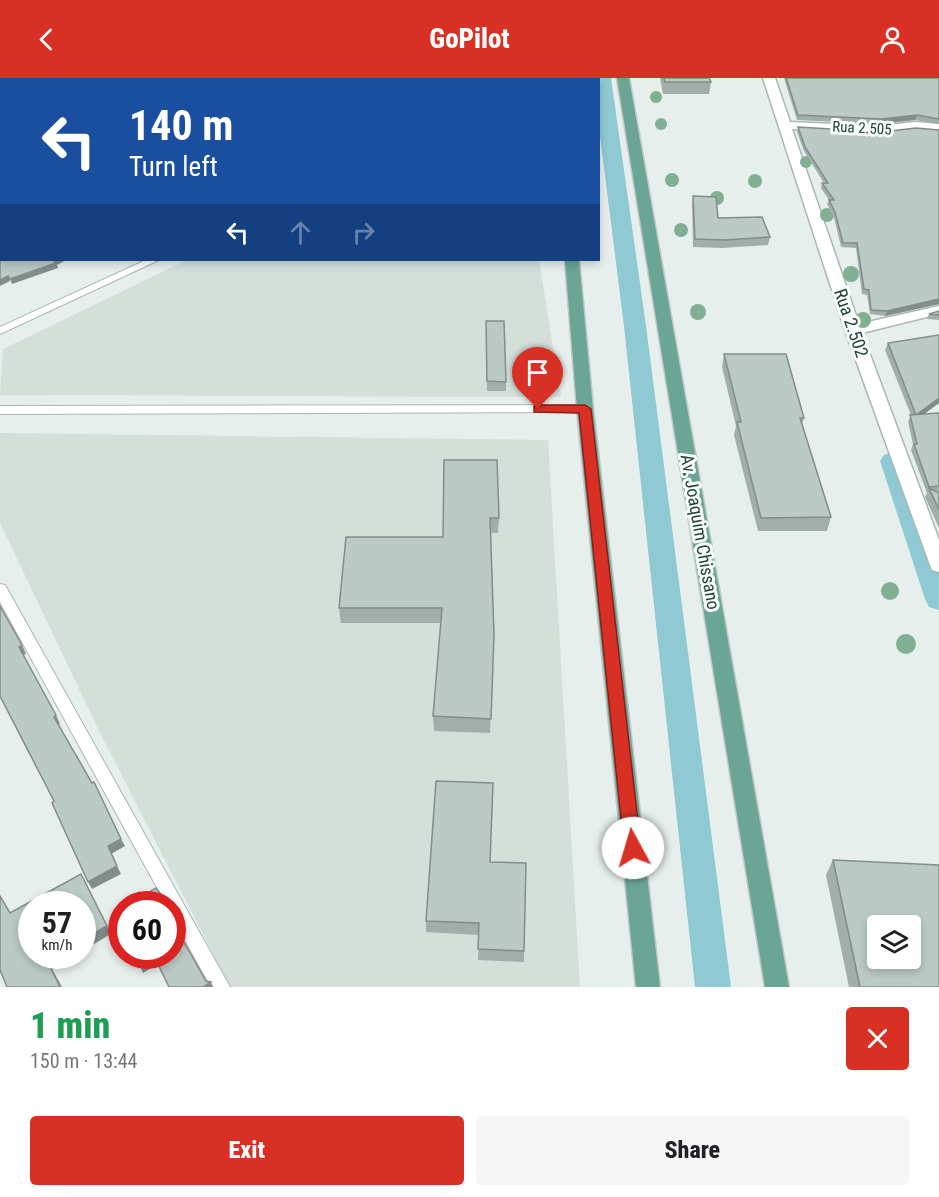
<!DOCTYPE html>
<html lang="en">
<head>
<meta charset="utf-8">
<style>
	:root { --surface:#fff; --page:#f6f6f6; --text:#202124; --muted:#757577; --accent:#d93025 }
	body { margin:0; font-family:"Roboto Condensed",sans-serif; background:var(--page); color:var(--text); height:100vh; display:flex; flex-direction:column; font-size:22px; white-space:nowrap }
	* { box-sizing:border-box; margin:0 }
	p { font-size:20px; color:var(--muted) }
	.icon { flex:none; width:33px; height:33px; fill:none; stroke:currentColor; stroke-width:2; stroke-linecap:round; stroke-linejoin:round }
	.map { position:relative; height:909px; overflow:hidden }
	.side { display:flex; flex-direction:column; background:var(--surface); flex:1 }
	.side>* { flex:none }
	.guide { position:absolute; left:0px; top:0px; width:600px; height:183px; box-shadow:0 3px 9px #0003; background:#1a4fa0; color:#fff; overflow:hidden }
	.fabs { position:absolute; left:867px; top:837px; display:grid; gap:12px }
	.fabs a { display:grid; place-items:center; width:54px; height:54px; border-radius:6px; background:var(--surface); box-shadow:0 3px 9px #0003; font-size:30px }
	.speed { position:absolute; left:18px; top:813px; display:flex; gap:12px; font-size:30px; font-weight:700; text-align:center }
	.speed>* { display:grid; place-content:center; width:78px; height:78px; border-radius:50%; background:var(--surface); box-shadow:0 3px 9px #0003; line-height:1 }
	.speed small { font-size:15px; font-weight:400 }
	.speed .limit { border:9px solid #d22; background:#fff; color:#111 }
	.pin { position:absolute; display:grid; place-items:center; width:51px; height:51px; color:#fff; margin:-62px -26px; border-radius:50% 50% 50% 0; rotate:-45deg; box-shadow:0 0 6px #0007 }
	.pin .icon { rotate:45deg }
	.me { position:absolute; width:66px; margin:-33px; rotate:354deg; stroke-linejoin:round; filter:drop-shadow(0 0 4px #0008) }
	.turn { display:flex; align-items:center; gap:21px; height:126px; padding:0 30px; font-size:27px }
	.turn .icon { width:78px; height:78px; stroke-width:2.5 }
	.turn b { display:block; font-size:42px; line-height:51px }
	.lanes { display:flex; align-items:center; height:57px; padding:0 30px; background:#0003; justify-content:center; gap:30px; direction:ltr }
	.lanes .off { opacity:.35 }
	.round { display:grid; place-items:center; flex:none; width:63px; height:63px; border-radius:6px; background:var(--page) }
	.overview { display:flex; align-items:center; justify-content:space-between; height:102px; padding:0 30px }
	h1 { font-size:36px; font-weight:800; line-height:45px; color:#1e9e55 }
	.button { display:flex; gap:12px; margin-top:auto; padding:12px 30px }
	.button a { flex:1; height:69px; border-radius:6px; background:var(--accent); color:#fff; font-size:24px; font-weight:800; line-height:69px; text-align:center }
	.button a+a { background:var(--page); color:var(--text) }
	header { display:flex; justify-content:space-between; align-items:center; height:78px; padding:0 30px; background:var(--accent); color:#fff; font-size:27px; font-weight:800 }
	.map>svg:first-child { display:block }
</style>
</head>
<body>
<header><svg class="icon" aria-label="back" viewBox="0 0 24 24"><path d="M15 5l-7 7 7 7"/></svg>GoPilot<svg class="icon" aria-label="person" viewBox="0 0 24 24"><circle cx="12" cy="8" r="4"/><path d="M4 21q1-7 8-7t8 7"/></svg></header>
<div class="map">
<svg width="939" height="909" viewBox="0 0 939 909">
	<rect width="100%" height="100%" fill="#e6efeb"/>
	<g fill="#d4dfda">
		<path d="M187,182H539L561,319L0,317L3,271Z"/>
		<path d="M0,355L548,362L580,909H230L100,655L0,445Z"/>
	</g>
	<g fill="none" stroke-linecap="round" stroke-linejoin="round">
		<g fill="#8ec9d4" fill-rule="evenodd">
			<path d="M593,0H611L646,248L731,909H695L624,248L598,42V2Z"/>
			<path d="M893,374L902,377L906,383L939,480V532L929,529L925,521L880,383L884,377Z"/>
		</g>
		<g stroke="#a8b8b2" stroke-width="2">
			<g id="service">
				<path d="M146,182H159L0,256V249Z"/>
				<path d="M585,327L591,331L589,334L0,336V328Z"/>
				<path d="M0,506L5,507L230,909H211L172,839V826H166L0,524Z"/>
			</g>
		</g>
		<g stroke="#a8b8b2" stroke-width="3">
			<g id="minor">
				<path d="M350,0H364L349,2Z"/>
				<path d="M763,0H775L790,44L880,48L915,44L939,46V54L915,52L880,56L792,51L859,246L939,228V236L862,255L939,462V494L932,492L930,487L845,252Z"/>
				<path d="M0,42L2,43V52L0,51Z"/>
			</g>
		</g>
		<g stroke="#c2cac8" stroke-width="3">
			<g id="primary">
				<rect x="551" y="0" width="12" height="2"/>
				<path d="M617,0H629L789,909H765Z"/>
				<path d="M565,182H579L593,331L660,909H636L577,331Z"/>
			</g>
		</g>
		<use href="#service" fill="#fff" fill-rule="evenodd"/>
		<use href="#minor" fill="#fff" fill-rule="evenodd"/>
		<use href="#primary" fill="#6aa596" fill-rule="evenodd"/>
	</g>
	<g fill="#80af93">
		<circle cx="656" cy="19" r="6"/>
		<circle cx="661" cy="46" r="6"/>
		<circle cx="806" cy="84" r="6"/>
		<circle cx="672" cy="102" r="7"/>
		<circle cx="755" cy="103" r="7"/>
		<circle cx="717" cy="120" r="7"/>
		<circle cx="827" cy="137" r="7"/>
		<circle cx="681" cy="152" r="7"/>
		<circle cx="851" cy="196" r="8"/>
		<circle cx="698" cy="234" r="8"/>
		<circle cx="863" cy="242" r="8"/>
		<circle cx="890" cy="513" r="9"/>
		<circle cx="906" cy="566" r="10"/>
	</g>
	<g fill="#a1aea9">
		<path d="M660,0H709L711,4L709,16H663Z"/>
		<path d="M784,0H939V46L915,42L880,46L797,42Z"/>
		<path d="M798,49L881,54L939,52V226L885,238L870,236L867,217L862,216L856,170L841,169L834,139L827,126L829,122L821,110L822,105H824L804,73L797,54Z"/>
		<path d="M693,118L718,140L770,159L768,167L722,170L693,169L692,126Z"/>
		<path d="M939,233V242L927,241L929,236Z"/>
		<path d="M486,243L506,304V313H487Z"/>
		<path d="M939,257V325L923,337L939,335V450L925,419L927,415L911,372L913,366L908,344L911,337L885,272L888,265Z"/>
		<path d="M724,276L804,340L802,347L831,439L827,453H758L734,357L736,348L722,289Z"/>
		<path d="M444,382L499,440L498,455H491L494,557L490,655L434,653L433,638L441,545H341L339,530L443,459Z"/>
		<path d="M833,782L939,909H849L826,797Z"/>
		<path d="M490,784L524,873V884L478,882L479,857L426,854V843Z"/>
	</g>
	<g fill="#838d89">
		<path d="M917,37L915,42L880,46L881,41Z"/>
		<path d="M55,182H66L57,187L58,190L12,206L10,201Z"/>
		<path d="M8,198L10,203L0,208V202Z"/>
		<path d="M939,221V226L885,238L887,233Z"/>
		<path d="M939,320V325L913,344L916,337Z"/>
		<path d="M22,567L26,576L23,577L19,569Z"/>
		<path d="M56,637L60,646L57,647L54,639Z"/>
		<path d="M121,761L125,768L111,776L108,768Z"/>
		<path d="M117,788L121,796L92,811L88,804Z"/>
		<path d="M86,805L111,856L82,873V862Z"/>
		<path d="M56,878H75L52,891L62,909H60L47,882Z"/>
		<path d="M154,878L158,886L143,895L140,888Z"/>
		<path d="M211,904L213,909H203Z"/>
	</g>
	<g fill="#bbcac4" stroke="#838d89" stroke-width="1.5" fill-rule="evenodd">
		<path d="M0,0H68L67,2H2V37L0,36Z"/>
		<path d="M429,0H493L494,2H427Z"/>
		<path d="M664,0H709L711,4H665Z"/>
		<path d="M786,0H939V41L917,37L881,41L798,37Z"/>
		<path d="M2,48V182H55L54,183L56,185L10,201L8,198L0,202V49Z"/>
		<path d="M798,49L881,54L916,50L939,52V221L887,233L871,232L869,212L864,211L857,165H843L835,134L829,122H834L822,105H828L805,69Z"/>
		<path d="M693,118L716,119L718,140L762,139L770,159L724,162L695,161Z"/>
		<path d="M939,233V237L929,236Z"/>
		<path d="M486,243H504L506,304L487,303Z"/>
		<path d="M939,257V320L916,337L888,265Z"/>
		<path d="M724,276H786L804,340H800L831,439L761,440L737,344H741Z"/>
		<path d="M939,335V408L929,409L914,366H917L910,337Z"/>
		<path d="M444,382H497L499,440H490L494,557L491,641L433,638L442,530H339L346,459H443Z"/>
		<path d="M929,410L939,415V432Z"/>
		<path d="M0,528L22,567L19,569L56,637L54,639L92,705L94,704L121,761L108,768L117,788L88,804L52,725L54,723L0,618Z"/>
		<path d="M436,703L493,705L490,784L526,785L524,873L478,871L479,845L426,843Z"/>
		<path d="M833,782L939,787V909H860ZM878,848H910V880H878Z"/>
		<path d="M81,796L107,848L82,862V826H32V878H56L47,882L60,909H7L0,892V818L10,835Z"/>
		<path d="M156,810L167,824V826H129Z"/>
		<path d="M122,831V855L112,837Z"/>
		<path d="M172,843L206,903L211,904L203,909H169L154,878L140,888L134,878H172Z"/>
	</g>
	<path fill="#d93025" stroke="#8d1f18" stroke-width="1.5" d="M538,327H585L591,331L641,770L639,776L633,778L627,776L624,770L579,335L534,334V328Z"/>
	<g text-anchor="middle" stroke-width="6" stroke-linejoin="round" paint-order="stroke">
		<g font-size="15" fill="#24423a" stroke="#f7fbf9">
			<text transform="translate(862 50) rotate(3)" y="5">Rua 2.505</text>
		</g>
		<g font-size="18" fill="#24423a" stroke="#f7fbf9">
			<text transform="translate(851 245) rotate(71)" y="6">Rua 2.502</text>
			<text transform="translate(700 454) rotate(80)" y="6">Av. Joaquim Chissano</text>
		</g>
	</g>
</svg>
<div class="fabs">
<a><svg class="icon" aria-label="layers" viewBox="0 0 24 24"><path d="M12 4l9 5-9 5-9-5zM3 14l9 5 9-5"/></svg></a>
</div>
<div class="speed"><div>57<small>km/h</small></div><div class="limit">60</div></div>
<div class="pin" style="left:538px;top:331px;background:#d93025"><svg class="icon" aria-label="arrive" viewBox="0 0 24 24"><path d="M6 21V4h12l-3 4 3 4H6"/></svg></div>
<svg class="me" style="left:633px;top:770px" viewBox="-20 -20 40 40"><circle r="19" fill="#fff"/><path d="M0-13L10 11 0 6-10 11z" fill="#d93025"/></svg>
<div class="guide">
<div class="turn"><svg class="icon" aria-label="left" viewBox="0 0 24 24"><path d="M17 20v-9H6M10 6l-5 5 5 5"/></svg><div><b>140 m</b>Turn left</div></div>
<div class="lanes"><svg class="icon" aria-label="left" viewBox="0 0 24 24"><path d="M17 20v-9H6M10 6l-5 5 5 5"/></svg><svg class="icon off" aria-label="ahead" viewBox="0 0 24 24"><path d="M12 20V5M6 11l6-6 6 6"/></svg><svg class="icon off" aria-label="right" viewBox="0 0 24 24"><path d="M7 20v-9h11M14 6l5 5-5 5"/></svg></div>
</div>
</div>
<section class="side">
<div class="overview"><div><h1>1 min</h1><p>150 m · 13:44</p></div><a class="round" style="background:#d93025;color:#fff"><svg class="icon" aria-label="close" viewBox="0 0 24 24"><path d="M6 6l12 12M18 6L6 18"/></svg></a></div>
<div class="button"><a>Exit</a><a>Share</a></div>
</section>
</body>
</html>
